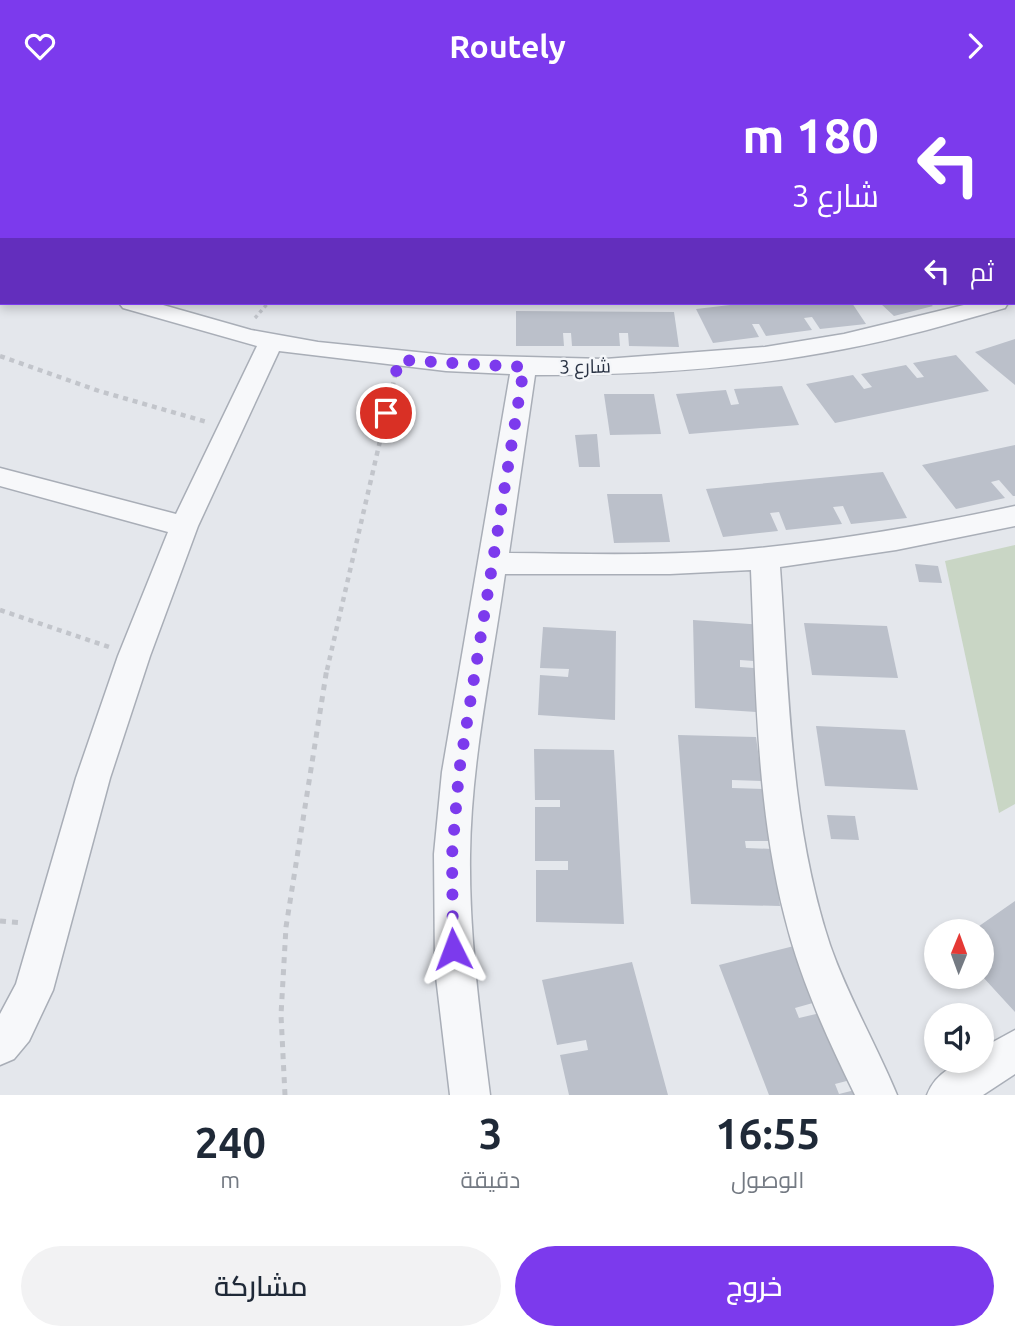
<!DOCTYPE html>
<html lang="ar">
<head>
<meta charset="utf-8">
<style>
	:root { --surface:#fff; --page:#f2f2f3; --text:#1f2937; --muted:#747a83; --accent:#7c3aed }
	body { margin:0; font-family:Ubuntu,Cairo,sans-serif; background:var(--page); color:var(--text); direction:rtl; height:100vh; display:flex; flex-direction:column; font-size:26px; white-space:nowrap }
	* { box-sizing:border-box; margin:0 }
	p { font-size:23px; color:var(--muted) }
	.icon { flex:none; width:38px; height:38px; fill:none; stroke:currentColor; stroke-width:2; stroke-linecap:round; stroke-linejoin:round }
	.map { position:relative; height:1004px; overflow:hidden; direction:ltr }
	.details { display:flex; flex-direction:column; background:var(--surface); flex:1 }
	.details>* { flex:none }
	.guide { position:absolute; left:0px; top:0px; width:1015px; height:214px; box-shadow:0 4px 10px #0003; direction:rtl; background:#7c3aed; color:#fff; overflow:hidden }
	.needle { width:46px; rotate:1deg }
	.fabs { position:absolute; left:924px; top:828px; display:grid; gap:14px }
	.fabs a { display:grid; place-items:center; width:70px; height:70px; border-radius:50%; background:var(--surface); box-shadow:0 4px 10px #0003; font-size:35px }
	.pin { position:absolute; display:grid; place-items:center; width:60px; height:60px; color:#fff; margin:-30px; border:4px solid #fff; border-radius:50%; box-shadow:0 2px 7px #0007 }
	.me { position:absolute; width:77px; margin:-38px; rotate:357deg; stroke-linejoin:round; filter:drop-shadow(0 0 5px #0008) }
	.turn { display:flex; align-items:center; gap:24px; height:147px; padding:0 21px; font-size:32px }
	.turn .icon { width:91px; height:91px; stroke-width:2.5 }
	.turn b { display:block; font-size:49px; line-height:60px }
	.then { display:flex; align-items:center; height:66px; padding:0 21px; background:#0003; gap:14px; font-size:26px }
	.eta { display:flex; justify-content:space-evenly; align-items:center; height:119px; text-align:center }
	.eta b { font-size:42px; font-weight:600; line-height:49px }
	.action { display:flex; gap:14px; margin-top:auto; padding:14px 21px }
	.action a { flex:1; height:80px; border-radius:42px; background:var(--accent); color:#fff; font-size:28px; font-weight:600; line-height:80px; text-align:center }
	.action a+a { background:var(--page); color:var(--text) }
	header { display:flex; justify-content:space-between; align-items:center; height:91px; padding:0 21px; background:var(--accent); color:#fff; font-size:32px; font-weight:600 }
	.map>svg:first-child { display:block }
</style>
</head>
<body>
<header><svg class="icon" aria-label="forward" viewBox="0 0 24 24"><path d="M9 5l7 7-7 7"/></svg>Routely<svg class="icon" aria-label="heart" viewBox="0 0 24 24"><path d="M12 20l-8-8c-3-5 5-10 8-4 3-6 11-1 8 4z"/></svg></header>
<div class="map">
<svg width="1015" height="1004" viewBox="0 0 1015 1004">
	<rect width="100%" height="100%" fill="#e4e7ec"/>
	<path fill="#c9d6c5" d="M1015,454V713L999,722L945,470Z"/>
	<g fill="#bbc0ca">
		<path d="M747,212H852L866,233L820,238L812,226L804,227L812,239L766,245L759,233H752L759,246L713,252L696,218Z"/>
		<path d="M880,212H929L933,215L894,225Z"/>
		<path d="M516,220L674,221L679,256L629,255L628,242H619L620,255H572L571,242H563L564,255H516Z"/>
		<path d="M1015,248V294L975,261Z"/>
		<path d="M956,264L989,300L835,332L806,293L853,284L864,298L872,296L861,283L906,274L917,287L924,286L913,272Z"/>
		<path d="M782,295L799,334L689,343L676,303L726,299L731,314L739,313L734,298Z"/>
		<path d="M604,303H654L661,343L610,344Z"/>
		<path d="M597,343L600,376H579L575,344Z"/>
		<path d="M1015,354V405H1013L999,389L991,391L1005,407L956,418L922,374Z"/>
		<path d="M883,381L907,427L851,433L843,415L833,416L842,433L786,439L779,421L770,422L778,440L723,446L706,398Z"/>
		<path d="M607,403H662L670,451L614,452Z"/>
		<path d="M915,473L938,475L942,492L919,491Z"/>
		<path d="M693,529L765,534L768,571L740,569V576L769,578L773,622L695,617Z"/>
		<path d="M804,532L887,535L898,587L812,584Z"/>
		<path d="M543,536L616,540L615,629L538,624L540,584L568,586L569,578L540,577Z"/>
		<path d="M816,635L905,639L918,699L825,695Z"/>
		<path d="M678,644L756,646L762,690L732,689V697L764,698L771,750H745L746,757L773,758L780,815L691,813Z"/>
		<path d="M534,658L614,659L624,833L536,831V779H568V770H535V716H560V709H535Z"/>
		<path d="M827,724L855,725L859,749L831,748Z"/>
		<path d="M1015,810V921L982,885V840H972Z"/>
		<path d="M802,853L827,908L795,917L799,927L833,919L862,986L835,993L839,1003L867,996L871,1004H769L719,874Z"/>
		<path d="M632,871L668,1004H569L560,964L588,959L586,949L557,954L542,889Z"/>
	</g>
	<g fill="none" stroke-linecap="round" stroke-linejoin="round">
		<g stroke="#a9aeb7" stroke-width="3">
			<g id="minor">
				<path d="M18,0H39L40,2H19Z"/>
				<path d="M1013,148L1015,149V163L1013,162Z"/>
				<rect x="0" y="162" width="2" height="14"/>
				<path d="M119,212H156L251,239L318,251L446,264L605,268L765,256L844,243L972,212H1008L1005,217C952,232 899,248 844,258C742,278 639,284 535,284L509,462C585,463 661,465 737,459C830,451 923,435 1015,415V435L896,459L780,476C789,602 790,733 830,854C848,906 876,953 897,1004H855C827,947 800,888 785,827C756,714 756,595 751,479L670,483H505C492,576 471,670 470,764C469,845 480,924 490,1004H450L435,877L434,763L442,681L510,283L446,280L279,260L198,435L150,565L110,687L53,899L29,950L14,968L0,974V923L16,893L76,687L118,565L168,441L0,395V377L176,423L257,255L123,217Z"/>
				<path d="M1015,939V983L983,1004H927C936,981 957,970 982,970V957Z"/>
			</g>
		</g>
		<g stroke="#c2c5cb" stroke-width="3.5" stroke-dasharray="3.5 3.5" stroke-linecap="butt">
			<path d="M200,0L205,2"/>
			<path d="M786,0L794,2"/>
			<path d="M939,0L943,2"/>
			<path d="M446,2L452,0"/>
			<path d="M255,227L268,212"/>
		</g>
		<g stroke="#c2c5cb" stroke-width="4.5" stroke-dasharray="5 5" stroke-linecap="butt">
			<path d="M0,265L99,300L207,331"/>
			<path d="M0,519L109,556"/>
			<path d="M327,579L395,285"/>
		</g>
		<g stroke="#c2c5cb" stroke-width="5" stroke-dasharray="6 6" stroke-linecap="butt">
			<path d="M0,830L23,832"/>
			<path d="M285,1004L281,924L286,836L327,577"/>
		</g>
		<use href="#minor" fill="#f7f8fa" fill-rule="evenodd"/>
	</g>
	<g fill="none" stroke-linecap="round" stroke-linejoin="round">
		<path stroke="#7c3aed" stroke-width="12" stroke-dasharray="0 21.6" d="M386,322L399,269L524,276L459,681L452,764L453,858"/>
	</g>
	<g text-anchor="middle" stroke-width="5" stroke-linejoin="round" paint-order="stroke">
		<g font-size="19" fill="#2b3445" stroke="#f4f6f9">
			<text transform="translate(585 275) rotate(-1)" y="7">شارع 3</text>
		</g>
	</g>
</svg>
<div class="fabs">
<a><svg class="needle" viewBox="-14 -14 28 28"><path d="M0-13l5 13h-10z" fill="#e53935"/><path d="M0 13l5-13h-10z" fill="#747a83"/></svg></a>
<a><svg class="icon" aria-label="sound" viewBox="0 0 24 24"><path d="M4 9h4l5-4v14l-5-4H4zM17 9q2 3 0 6"/></svg></a>
</div>
<div class="pin" style="left:386px;top:322px;background:#d93025"><svg class="icon" aria-label="arrive" viewBox="0 0 24 24"><path d="M6 21V4h12l-3 4 3 4H6"/></svg></div>
<svg class="me" style="left:453px;top:858px" viewBox="-20 -20 40 40"><path d="M0-17L14 15 0 8-14 15z" fill="#7c3aed" stroke="#fff" stroke-width="4"/></svg>
<div class="guide">
<div class="turn"><svg class="icon" aria-label="left" viewBox="0 0 24 24"><path d="M17 20v-9H6M10 6l-5 5 5 5"/></svg><div><b>180 m</b>شارع 3</div></div>
<div class="then">ثم<svg class="icon" aria-label="left" viewBox="0 0 24 24"><path d="M17 20v-9H6M10 6l-5 5 5 5"/></svg></div>
</div>
</div>
<section class="details">
<div class="eta">
<div><b>16:55</b><p>الوصول</p></div>
<div><b>3</b><p>دقيقة</p></div>
<div><b>240</b><p>m</p></div>
</div>
<div class="action"><a>خروج</a><a>مشاركة</a></div>
</section>
</body>
</html>
